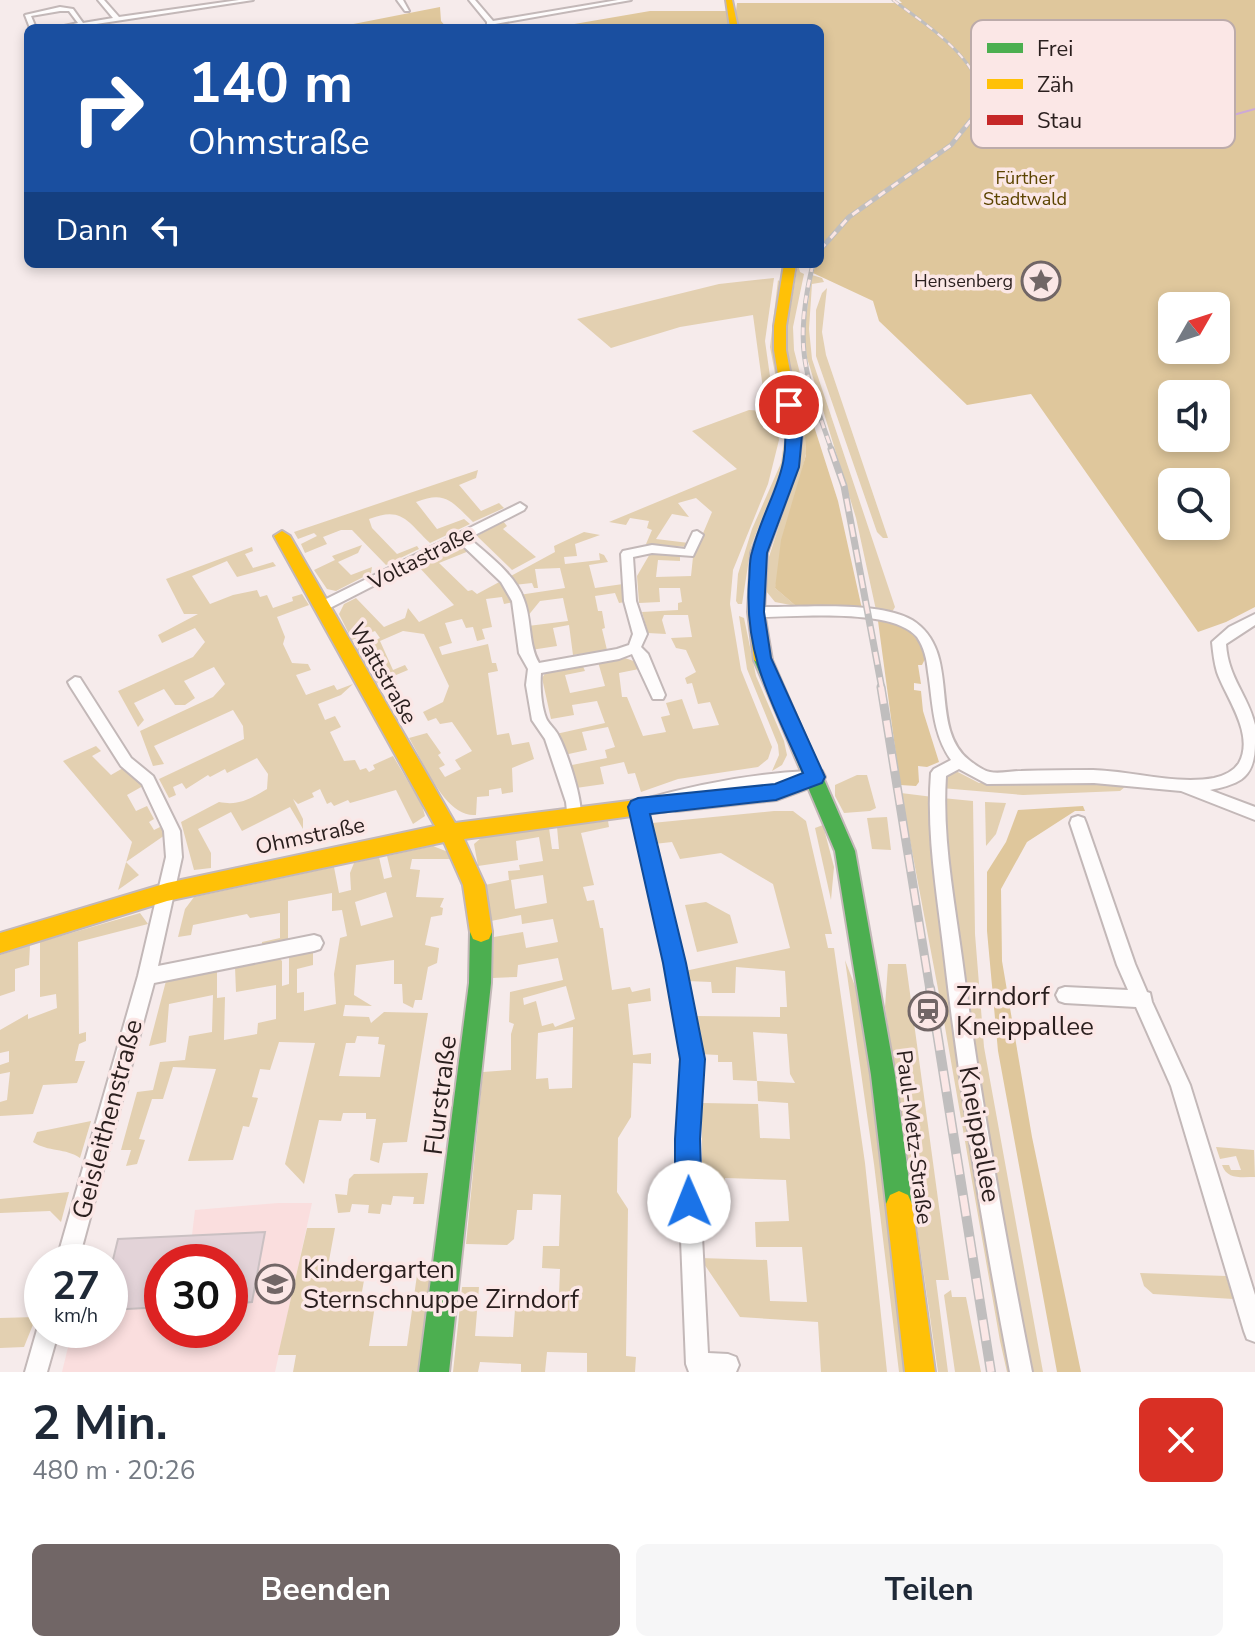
<!DOCTYPE html>
<html lang="de">
<head>
<meta charset="utf-8">
<style>
	:root { --surface:#fff; --page:#f6f6f7; --text:#1f2937; --muted:#747a83; --accent:#716666 }
	body { margin:0; font-family:"Nunito Sans",sans-serif; background:var(--page); color:var(--text); height:100vh; display:flex; flex-direction:column; font-size:30px; white-space:nowrap }
	* { box-sizing:border-box; margin:0 }
	p { font-size:26px; color:var(--muted) }
	.icon { flex:none; width:44px; height:44px; fill:none; stroke:currentColor; stroke-width:2; stroke-linecap:round; stroke-linejoin:round }
	.map { position:relative; height:1372px; overflow:hidden }
	.side { display:flex; flex-direction:column; background:var(--surface); flex:1 }
	.side>* { flex:none }
	.top-card { position:absolute; left:24px; top:24px; width:800px; height:244px; border-radius:12px; box-shadow:0 4px 12px #0003; background:#1a4fa0; color:#fff; overflow:hidden }
	.needle { width:52px; rotate:51deg }
	.fabs { position:absolute; left:1158px; top:292px; display:grid; gap:16px }
	.fabs a { display:grid; place-items:center; width:72px; height:72px; border-radius:12px; background:var(--surface); box-shadow:0 4px 12px #0003; font-size:40px }
	.speed { position:absolute; left:24px; top:1244px; display:flex; gap:16px; font-size:40px; font-weight:700; text-align:center }
	.speed>* { display:grid; place-content:center; width:104px; height:104px; border-radius:50%; background:var(--surface); box-shadow:0 4px 12px #0003; line-height:1 }
	.speed small { font-size:20px; font-weight:400 }
	.speed .limit { border:12px solid #d22; background:#fff; color:#111 }
	.pin { position:absolute; display:grid; place-items:center; width:68px; height:68px; color:#fff; margin:-34px; border:4px solid #fff; border-radius:50%; box-shadow:0 2px 8px #0007 }
	.me { position:absolute; width:88px; margin:-44px; rotate:359deg; stroke-linejoin:round; filter:drop-shadow(0 0 6px #0008) }
	.turn { display:flex; align-items:center; gap:28px; height:168px; padding:0 32px; font-size:36px }
	.turn .icon { width:104px; height:104px; stroke-width:2.5 }
	.turn b { display:block; font-size:56px; line-height:68px }
	.then { display:flex; align-items:center; height:76px; padding:0 32px; background:#0003; gap:16px; font-size:30px }
	.round { display:grid; place-items:center; flex:none; width:84px; height:84px; border-radius:12px; background:var(--page) }
	.summary { display:flex; align-items:center; justify-content:space-between; height:136px; padding:0 32px }
	h1 { font-size:48px; font-weight:700; line-height:60px }
	.action { display:flex; gap:16px; margin-top:auto; padding:16px 32px }
	.action a { flex:1; height:92px; border-radius:12px; background:var(--accent); color:#fff; font-size:32px; font-weight:700; line-height:92px; text-align:center }
	.action a+a { background:var(--page); color:var(--text) }
	.map>svg:first-child { display:block }
</style>
</head>
<body>
<div class="map">
<svg width="1255" height="1372" viewBox="0 0 1255 1372">
	<rect width="100%" height="100%" fill="#f6ebeb"/>
	<path fill="#fadede" d="M278,1203H312L275,1372H62L70,1339L93,1337L95,1330H110V1310L162,1307V1330H230V1304L252,1302L264,1232L192,1235L195,1210Z"/>
	<g fill="#e3d0b1" fill-rule="evenodd">
		<path d="M798,264L800,272L804,274L793,327L794,350L812,420H804L806,454L775,588L796,606L775,602L766,591L769,557L799,463L801,420L787,350V327Z"/>
		<path d="M812,275L822,278L824,282L812,284L809,329L812,359L895,607L892,612L876,610L856,518L807,358L804,331Z"/>
		<path d="M774,278L765,341L779,440L768,484L733,570L730,604L741,670L772,747L768,759L758,767L678,779L641,792L635,773L628,774L624,762L600,767L604,784L576,788L567,766L607,758L605,750L615,747L608,727L582,732L587,750L564,755L556,734L605,723L597,701L572,705L574,715L551,719L542,678L546,672L582,664L585,671L565,675L570,693L605,686L598,662L625,658L642,664L644,668L619,673L622,697H627L643,736L666,732L661,717L670,715L666,703L682,699L693,729L719,725L710,702L698,704L692,683L687,684L685,678L696,672L686,650L676,648L671,638L692,637L688,615H664L662,620L666,634L648,633L642,612L678,610V603L682,602L680,588H659L660,602L639,603L637,576L651,552L680,555V561L658,560L656,577L691,576L693,557L712,512L696,498L678,503L689,517L672,514L656,539L689,543L688,547L646,544L652,530L647,528L649,521L630,518L626,525L609,522L737,469L692,431L749,410L766,411L753,315L680,327L611,348L577,319L719,284Z"/>
		<path d="M778,280L780,282L774,329L788,431L785,462L751,546L742,604H738L736,601L738,574L752,529L781,463L784,441L781,405L770,347Z"/>
		<path d="M827,288L822,332L826,355L888,538H883L877,532L816,356V310L822,293Z"/>
		<path d="M478,470L476,478L459,485L481,511L499,503L504,508L473,522C452,502 446,490 416,502L437,529L464,519L470,524L430,543C407,521 402,506 369,519L372,528L397,554L417,546L419,549L386,565L352,530H341L323,537L327,544L305,553L301,544L317,536L314,533L298,539L294,532Z"/>
		<path d="M503,521L507,526L503,529L536,557L512,570L477,536Z"/>
		<path d="M584,532L600,535L575,544L577,556L564,557L565,564L600,560L599,553L604,555L608,562L589,565L595,588L623,584L625,602L619,603L615,593L595,596L598,611H602L605,628L602,629L607,650L573,655L569,625L553,628L557,646L531,650L528,626L568,621L563,598L540,601L527,617L519,595L565,588L560,568L535,569L538,588H534L532,583L514,585L509,577L555,552L554,546Z"/>
		<path d="M362,545L358,553L338,562L351,575L372,567L371,573L336,591L327,589L314,570L335,560L332,556Z"/>
		<path d="M461,545L469,551L439,563L468,591L472,590L477,594L503,580L514,602L504,604L502,597L486,599L492,627L482,629L485,639L477,641L473,627L466,628L462,619L445,623L452,643L439,647L442,655L488,644L492,663H496L498,671L488,673L497,735L509,733L512,745L529,742L534,759L512,768L513,792L502,794L501,788L489,790V796L477,797L476,815C445,818 423,761 409,738L427,733L441,753L438,755L445,765L439,768L445,777L461,769L455,760L472,751L452,722L440,724L436,718L428,721L423,712L443,702L449,686L424,634L403,631L380,641L393,670L405,665L408,670L377,683L357,649L380,638L375,631L352,640L339,614L344,604L356,598L384,627L405,618L408,608L419,622L454,605L418,566Z"/>
		<path d="M252,547L253,551L245,554L253,568L273,562L276,566L237,577L227,561L192,576L210,604L233,595L257,590L260,597L267,595L273,608L293,601L292,597L302,594L309,605L277,617L285,637L283,644L292,663L308,664L311,670L296,675L306,695L334,685L337,690L353,684L341,695L318,704L325,720L335,716L341,727L330,732L344,761L355,760L360,770L366,768L369,772L375,769L373,765L393,756L422,805L425,816L413,824L396,790L350,803L348,800L334,806L331,802L327,804L320,789L312,793L314,797L298,804L293,799L303,819V829L290,807L242,831L231,812L198,829L211,853V868L194,870L181,822L219,802C239,806 250,799 267,789L268,774L257,758L227,773L225,769L210,777L208,775L186,789L182,783L173,787L176,795L169,798L159,779L244,739L243,726L233,710L154,746L164,764L153,766L140,731L213,697L225,684L214,667L184,681L195,698L185,705H175L164,689L134,703L144,720L138,727L118,691L193,657L205,642L195,628L162,643L158,635L198,614H184L166,579Z"/>
		<path d="M739,616L744,618L756,676L784,741L787,755L782,765L772,771L779,755L778,745L747,669Z"/>
		<path d="M96,746L101,751L92,756L111,775L123,768L143,786L127,795L136,811L147,806L154,819L149,822L154,830L160,827L165,835L126,862L139,875L118,890L132,842L63,761Z"/>
		<path d="M954,770L979,783L1107,782L1126,786L1120,791L1023,795L941,788L944,775Z"/>
		<path d="M857,775H867L876,808L870,811L844,813L835,796V785Z"/>
		<path d="M901,793L933,797L1017,1372H1007L1000,1341L942,1010Z"/>
		<path d="M942,798L973,801L975,934L984,1047L1043,1372H1027L964,1014Z"/>
		<path d="M985,802L1006,803L996,834L986,846Z"/>
		<path d="M774,811H793L806,821L832,934H825L828,948H834L865,1163L887,1372H821L818,1322L740,1317L700,1258L767,1260L770,1301L807,1302L802,1247H756L755,1222L789,1221L786,1180L725,1178V1196L702,1195V1103L758,1104L760,1138L790,1139L788,1103L758,1101L757,1081L733,1080L732,1062H718V1055L699,1054L695,1016L780,1017V1007H787L785,971L736,967L735,993H712L711,982L687,981L685,971L790,948L773,884L721,853L680,859L672,842L654,844L650,827L652,823ZM753,1032L787,1034L790,1074L795,1083L757,1081Z"/>
		<path d="M887,817L891,850L872,849L867,818Z"/>
		<path d="M608,821L609,827L581,833L594,885L583,887L587,901L594,900L600,928H603L612,990L630,987L632,992L650,988L651,1001L628,1004L633,1055L651,1053V1064L633,1063L631,1117L618,1138L617,1192L628,1209L626,1356L636,1357L635,1372H587V1353L547,1352L545,1372H521V1364L480,1362L478,1372H453L462,1287H479L475,1336L513,1337L516,1295H559L560,1269L542,1268L543,1246H559L561,1195L533,1194L532,1210H517L514,1239L507,1245L466,1244L483,1072L511,1070V1034L514,1024L509,1022L510,992L563,980L558,958L518,965L517,977L492,978L494,937L523,932L526,948L558,942L553,919L522,924L521,915L491,921L485,885L509,880L508,871L520,870L519,865L543,861L539,837L516,841L518,860L478,866L474,844L481,838L549,828L552,849H559L557,827ZM543,875L547,903L515,909L511,880ZM566,986L575,1019L555,1027L553,1023L542,1026L536,1001L524,1005L523,998ZM573,1027L572,1088L549,1089L548,1078L536,1079L538,1033Z"/>
		<path d="M823,825L834,867L831,900L815,828Z"/>
		<path d="M433,846L448,852L454,859H412L410,869L420,870L416,897L444,898L440,907L443,908L442,915L431,917L425,945L439,948L437,963L428,967L422,1000H415L413,1008L403,1003L402,984H394V960L356,965L354,995L372,1006L345,1005L343,1016L369,1017L371,1023L384,1012L428,1013L407,1142L383,1143L379,1163L370,1160L376,1119H366V1113H343L341,1121L319,1120L304,1184L285,1164L315,1043L279,1042L270,1070L260,1069L252,1097L258,1098L249,1127L243,1126L233,1160L188,1161L216,1069L173,1067L163,1099H152L139,1139L145,1140L137,1164L126,1166L131,1150H121L137,1092L153,1090L160,1062L185,1060L189,1036L212,1032L213,995L169,1004L166,1042L149,1046L166,981L217,971V998L225,997L224,1040L257,1034L258,1023L276,1019V985L236,992L235,967L279,958L282,961V986L289,984V956L313,951V965L297,969V993L304,992V1011L336,1004L334,974L340,938L347,936L342,910L332,911V893L288,901V942L262,947V942L280,938V913L250,918L247,914L193,925L191,935L178,937L185,909L194,897L334,867L339,893L351,890L350,873L354,863L379,857L384,879L392,877L387,856ZM386,892L393,917L361,926L355,902ZM357,1036L379,1037L378,1044L385,1045L380,1077L339,1076L346,1043H355Z"/>
		<path d="M706,902L730,915L738,943L697,952L685,905Z"/>
		<path d="M140,913L148,924L78,942L79,1034L86,1032V1041L79,1044L75,1061H85L77,1083L43,1085L33,1114L0,1116V1102L7,1100L10,1072L0,1074V1065L9,1062V1051L0,1053V1030L28,1014V1019L57,1008L56,994L40,997V942Z"/>
		<path d="M30,945L29,965L15,969V991L0,996V955Z"/>
		<path d="M845,960L863,1007L907,1372H899L874,1164Z"/>
		<path d="M888,964H906L949,1280H936L948,1372H938L885,1007Z"/>
		<path d="M91,1121L80,1158C66,1148 48,1152 33,1142L37,1132Z"/>
		<path d="M1216,1147L1254,1150L1255,1177C1242,1177 1227,1180 1222,1165H1229L1231,1170H1241L1236,1156L1220,1159Z"/>
		<path d="M428,1173L424,1204H413L414,1197L393,1196L391,1205L382,1204L380,1214L368,1213L369,1205L352,1204L350,1212L338,1213L335,1194L347,1195L349,1179L354,1174Z"/>
		<path d="M69,1192L61,1222L50,1211L0,1213V1199Z"/>
		<path d="M307,1228H335L328,1266L394,1268L392,1275H365L361,1297L376,1298L369,1346H407L418,1268H435L422,1372H293L296,1355H278Z"/>
		<path d="M1140,1273L1226,1276L1233,1299L1153,1294L1144,1286Z"/>
		<path d="M951,1290L952,1297H966L981,1372H955L944,1295Z"/>
		<path d="M36,1317L24,1347L0,1348V1318Z"/>
	</g>
	<g fill="#dfc79c" fill-rule="evenodd">
		<path d="M899,0H1255V607L1226,622L1198,632L1031,394L967,405L879,321L873,301L813,273L816,264H820V28H551L650,11H736L737,3H902ZM1172,306H1216V350H1172ZM1172,394H1216V438H1172ZM1172,482H1216V526H1172Z"/>
		<path d="M440,7L441,21L447,28H333Z"/>
		<path d="M804,420H812L838,501L862,609L796,606L775,588L781,540L806,455Z"/>
		<path d="M878,621C904,625 917,632 926,657L922,665H918L921,684L914,683V690L921,691L923,711L939,762L927,767L918,766L919,782L916,786L900,785Z"/>
		<path d="M1083,806L1085,811H1075L1027,842L1001,889L1002,961L1032,1137L1081,1372H1057L998,1051L987,931V872L1006,842L1018,810Z"/>
	</g>
	<g fill="none" stroke-linecap="round" stroke-linejoin="round">
		<g stroke="#cda9d7" stroke-width="2">
			<path d="M984,63L1035,104L1061,117"/>
			<path d="M1226,117L1255,109"/>
		</g>
		<path stroke="#cda9d7" stroke-width="3" d="M1055,115C1090,127 1134,140 1172,134C1192,131 1212,121 1232,115"/>
	</g>
	<path fill="#e3d3d8" stroke="#cac0c2" stroke-width="2" d="M265,1232L252,1302L230,1304V1262H162V1307L110,1310V1272L118,1239Z"/>
	<g fill="none" stroke-linecap="round" stroke-linejoin="round">
		<g stroke="#c3b8b8" stroke-width="4">
			<g id="street">
				<path d="M98,0H104L119,17L239,0H253L70,28H55L78,23L69,11H60L31,16L36,28H30L25,15L60,7L73,9L83,23L113,18Z"/>
				<path d="M397,0H403L409,11H405Z"/>
				<path d="M469,0H475L493,21L618,0H631L495,24L497,28L487,24V22Z"/>
				<path d="M520,503L526,507L524,510L469,538C489,556 515,574 524,600C532,621 528,644 539,663L617,649L629,645L633,634L624,601L621,554L623,551L652,545L685,549L693,532L697,531L703,535L693,556L652,553L633,557L636,601L647,634L641,647L648,654L665,695L663,699H653L632,654L619,659L541,673C540,686 541,705 546,718C548,723 554,728 557,733C566,748 585,805 580,820L574,821L568,820L566,802L545,739L532,720L526,685L528,669L519,653L512,601L501,582L459,542L326,610H316L314,607L316,604Z"/>
				<path d="M756,607C797,608 877,600 912,620C963,652 927,726 969,760C974,764 984,771 990,772C999,774 1011,771 1021,771C1045,770 1069,770 1093,770C1133,771 1175,785 1214,778C1223,776 1234,771 1239,763C1255,734 1226,698 1217,672C1214,662 1213,652 1212,642L1229,627L1255,614V625L1226,644C1228,678 1248,695 1255,725C1255,731 1255,738 1255,743C1255,777 1241,784 1210,790L1255,807V820L1181,791L1094,783L987,784L959,769L946,776C942,837 954,898 962,958C980,1097 1005,1235 1032,1372H1010C984,1236 961,1099 945,962C938,899 926,836 931,773L934,769L951,760C932,733 933,703 928,672C927,660 924,647 917,637C893,607 793,617 756,617L749,612Z"/>
				<path d="M75,677L80,678L131,758L153,776L180,831L182,857L158,966L314,935L320,937L323,943L320,949L314,951L154,983L78,1262H56L138,976L166,857L164,831L142,784L121,766L70,686L68,682Z"/>
				<path d="M808,771L813,773L816,777L813,781L808,783L722,793L647,811L684,963L701,1059L697,1139L708,1353L728,1354L736,1357L739,1365L736,1372H689L686,1364L677,1139L683,1059L666,963L630,807L633,802L638,801C694,785 750,774 808,771Z"/>
				<path d="M1078,816L1084,818L1086,823L1135,964L1147,992L1150,993L1152,1002L1190,1085L1255,1295V1342L1247,1339L1244,1331L1171,1086L1136,1007L1065,1003L1059,1001L1056,995L1059,989L1065,987L1128,990L1117,965L1070,823L1072,818Z"/>
				<path d="M42,1321V1330H59L47,1372H25L37,1330Z"/>
			</g>
		</g>
		<g stroke="#c3b8b8" stroke-width="4">
			<g id="fast">
				<path d="M763,654L772,660L855,851L895,1075L912,1204L908,1213L899,1217L890,1213L886,1204L871,1075L835,851L754,660Z"/>
				<path d="M481,922L489,925L492,932L491,983L449,1372H419L469,983L470,932L473,925Z"/>
			</g>
		</g>
		<g stroke="#c3b8b8" stroke-width="4">
			<g id="slow">
				<path d="M726,0H732L738,28H730Z"/>
				<path d="M784,264H796L786,326V350L802,435L798,467L767,553L764,612L772,660L763,666L754,660L748,612L751,553L784,467L788,435L774,350V326Z"/>
				<path d="M282,531L290,536L455,823L676,795L683,797L686,803L683,809L464,839L485,885L492,932L489,939L481,942L473,939L470,932L463,885L444,842L167,901L0,953V933L167,883L435,826L274,536Z"/>
				<path d="M899,1191L908,1195L912,1204L935,1372H905L886,1204L890,1195Z"/>
			</g>
		</g>
		<g stroke="#c3b8b8" stroke-width="4">
			<path id="jam" d="M815,769L822,771L825,777L822,783L776,800L676,811L669,809L666,803L669,797L676,795L775,784Z"/>
		</g>
		<use href="#street" fill="#fefcfc" fill-rule="evenodd"/>
		<use href="#fast" fill="#4caf50" fill-rule="evenodd"/>
		<use href="#slow" fill="#ffc107" fill-rule="evenodd"/>
		<use href="#jam" fill="#c62828" fill-rule="evenodd"/>
		<g stroke="#c0bebe" stroke-width="3">
			<path id="rail-far4" d="M893,0C924,24 1002,71 974,117"/>
		</g>
		<g stroke="#c0bebe" stroke-width="5">
			<g id="rail-far3">
				<path d="M820,250L849,217L951,145L975,115"/>
				<path d="M813,264C793,346 805,374 832,451"/>
			</g>
		</g>
		<g stroke="#c0bebe" stroke-width="7">
			<path id="rail-far2" d="M831,449L844,486L882,689"/>
		</g>
		<g stroke="#c0bebe" stroke-width="9">
			<path id="rail-far1" d="M881,687L930,990"/>
		</g>
		<g stroke="#c0bebe" stroke-width="10">
			<path id="rail" d="M930,988L991,1372"/>
		</g>
		<use href="#rail-far4" stroke="#fbe7e6" stroke-width="2" stroke-dasharray="7" stroke-linecap="butt"/>
		<use href="#rail-far3" stroke="#fbe7e6" stroke-width="3" stroke-dasharray="8" stroke-linecap="butt"/>
		<use href="#rail-far2" stroke="#fbe7e6" stroke-width="4" stroke-dasharray="13" stroke-linecap="butt"/>
		<use href="#rail-far1" stroke="#fbe7e6" stroke-width="6" stroke-dasharray="17" stroke-linecap="butt"/>
		<use href="#rail" stroke="#fbe7e6" stroke-width="7" stroke-dasharray="21" stroke-linecap="butt"/>
	</g>
	<path fill="#1a73e8" stroke="#114b97" stroke-width="2" d="M789,401L796,405L802,435L799,467L767,553L764,612L771,658L825,777L822,783L776,800L650,814L686,963L705,1059L700,1139L702,1202L698,1211L689,1215L679,1211L675,1202V1139L680,1059L663,963L628,807L631,801L638,798L775,784L803,773C774,706 744,658 749,582C750,572 749,561 752,552C768,492 795,473 782,405Z"/>
	<defs>
		<g id="sight-ring" transform="scale(2)"><circle r="9.5" fill="#fbe7e6" stroke="#716666" stroke-width="1.5"/><path d="M0-6L1.8-2.2L6-1.7L2.9 1.2L3.7 5.4L0 3.3L-3.7 5.4L-2.9 1.2L-6-1.7L-1.8-2.2Z" fill="#716666"/></g>
		<g id="station-ring" transform="scale(2)"><circle r="9.5" fill="#fbe7e6" stroke="#716666" stroke-width="1.5"/><path d="M-3-6H3Q5-6 5-4V2Q5 4 3 4L4.5 6H3L1.5 4h-3L-3 6H-4.5L-3 4Q-5 4-5 2V-4Q-5-6-3-6ZM-3.5-4v3h7v-3ZM-3.5 1v1.5H-2V1ZM2 1v1.5H3.5V1Z" fill="#716666"/></g>
		<g id="school-ring" transform="scale(2)"><circle r="9.5" fill="#fbe7e6" stroke="#716666" stroke-width="1.5"/><path d="M0-5L7-2L0 1L-7-2ZM-4 1L0 2.5L4 1V4Q0 6-4 4Z" fill="#716666"/></g>
	</defs>
	<g fill-rule="evenodd">
		<use href="#sight-ring" x="1041" y="281"/>
		<use href="#station-ring" x="928" y="1011"/>
		<use href="#school-ring" x="275" y="1284"/>
	</g>
	<g text-anchor="middle" stroke-width="7" stroke-linejoin="round" paint-order="stroke">
		<g font-size="18" fill="#5c4401" stroke="#fbe7e6">
			<text x="1025" y="184">Fürther<tspan x="1025" dy="21">Stadtwald</tspan></text>
		</g>
		<g font-size="18" fill="#2a1f1e" stroke="#fbe7e6" text-anchor="end">
			<text x="1013" y="287">Hensenberg</text>
		</g>
		<g font-size="22" fill="#2a1f1e" stroke="#fbe7e6">
			<text transform="translate(421 557) rotate(-27)" y="8">Voltastraße</text>
			<text transform="translate(384 673) rotate(60)" y="8">Wattstraße</text>
			<text transform="translate(310 835) rotate(-12)" y="8">Ohmstraße</text>
			<text transform="translate(915 1137) rotate(83)" y="8">Paul-Metz-Straße</text>
		</g>
		<g font-size="26" fill="#2a1f1e" stroke="#fbe7e6" text-anchor="start">
			<text x="956" y="1005">Zirndorf<tspan x="956" dy="30">Kneippallee</tspan></text>
			<text x="303" y="1278">Kindergarten<tspan x="303" dy="30">Sternschnuppe Zirndorf</tspan></text>
		</g>
		<g font-size="26" fill="#2a1f1e" stroke="#fbe7e6">
			<text transform="translate(440 1095) rotate(-83)" y="9">Flurstraße</text>
			<text transform="translate(107 1119) rotate(-75)" y="9">Geisleithenstraße</text>
			<text transform="translate(980 1134) rotate(80)" y="9">Kneippallee</text>
		</g>
	</g>
	<rect x="971" y="20" width="264" height="128" rx="12" fill="#fbe7e6" stroke="#bcabaa" stroke-width="2"/>
	<rect x="987" y="43" width="36" height="10" fill="#4caf50"/>
	<rect x="987" y="79" width="36" height="10" fill="#ffc107"/>
	<rect x="987" y="115" width="36" height="10" fill="#c62828"/>
	<g font-size="22" fill="#2a1f1e">
		<text x="1037" y="56">Frei</text>
		<text x="1037" y="92">Zäh</text>
		<text x="1037" y="128">Stau</text>
	</g>
</svg>
<div class="fabs">
<a><svg class="needle" viewBox="-14 -14 28 28"><path d="M0-13l5 13h-10z" fill="#e53935"/><path d="M0 13l5-13h-10z" fill="#747a83"/></svg></a>
<a><svg class="icon" aria-label="sound" viewBox="0 0 24 24"><path d="M4 9h4l5-4v14l-5-4H4zM17 9q2 3 0 6"/></svg></a>
<a><svg class="icon" aria-label="search" viewBox="0 0 24 24"><circle cx="10" cy="10" r="6"/><path d="M15 15l6 6"/></svg></a>
</div>
<div class="speed"><div>27<small>km/h</small></div><div class="limit">30</div></div>
<div class="pin" style="left:789px;top:405px;background:#d93025"><svg class="icon" aria-label="arrive" viewBox="0 0 24 24"><path d="M6 21V4h12l-3 4 3 4H6"/></svg></div>
<svg class="me" style="left:689px;top:1202px" viewBox="-20 -20 40 40"><circle r="19" fill="#fff"/><path d="M0-13L10 11 0 6-10 11z" fill="#1a73e8"/></svg>
<div class="top-card">
<div class="turn"><svg class="icon" aria-label="right" viewBox="0 0 24 24"><path d="M7 20v-9h11M14 6l5 5-5 5"/></svg><div><b>140 m</b>Ohmstraße</div></div>
<div class="then">Dann<svg class="icon" aria-label="left" viewBox="0 0 24 24"><path d="M17 20v-9H6M10 6l-5 5 5 5"/></svg></div>
</div>
</div>
<section class="side">
<div class="summary"><div><h1>2 Min.</h1><p>480 m · 20:26</p></div><a class="round" style="background:#d93025;color:#fff"><svg class="icon" aria-label="close" viewBox="0 0 24 24"><path d="M6 6l12 12M18 6L6 18"/></svg></a></div>
<div class="action"><a>Beenden</a><a>Teilen</a></div>
</section>
</body>
</html>
